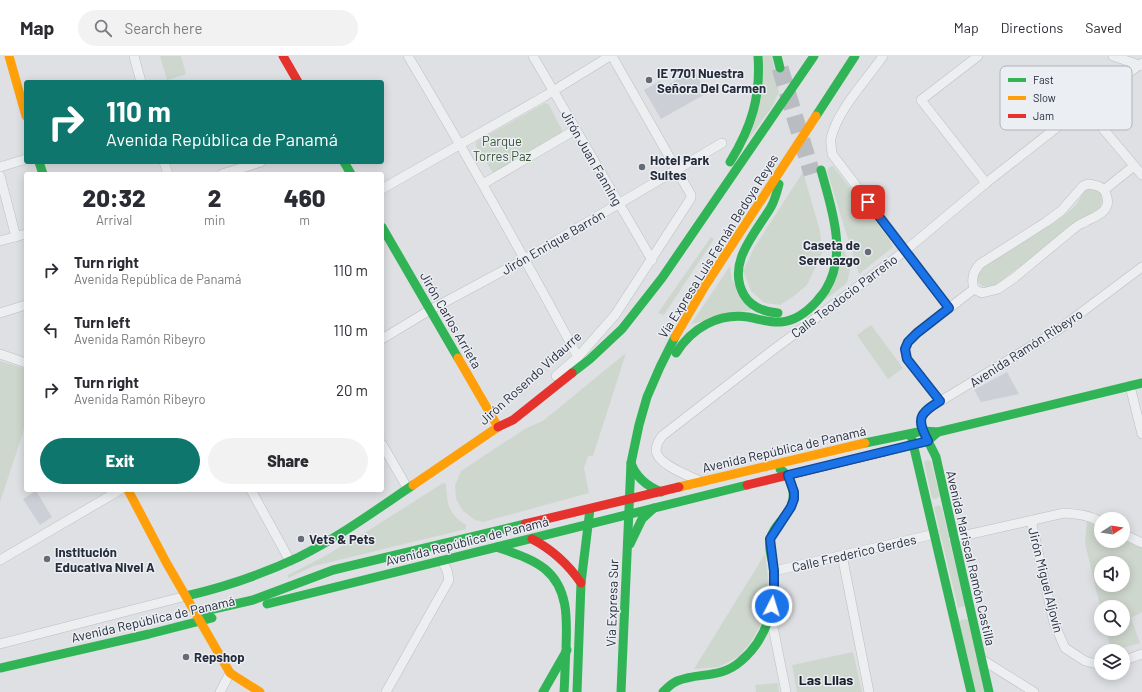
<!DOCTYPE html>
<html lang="en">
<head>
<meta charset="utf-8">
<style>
	:root { --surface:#fff; --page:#f2f2f3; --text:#2b2b33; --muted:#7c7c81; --line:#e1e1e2; --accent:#0f766e }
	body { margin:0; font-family:Barlow,sans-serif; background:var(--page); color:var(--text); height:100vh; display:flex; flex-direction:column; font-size:15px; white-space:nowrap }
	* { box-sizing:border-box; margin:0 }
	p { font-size:13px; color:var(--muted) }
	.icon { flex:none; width:22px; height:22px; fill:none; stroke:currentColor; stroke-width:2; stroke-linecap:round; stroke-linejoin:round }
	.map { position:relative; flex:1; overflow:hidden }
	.drawer { position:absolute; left:24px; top:116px; width:360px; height:320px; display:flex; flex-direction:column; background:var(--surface); border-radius:4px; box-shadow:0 2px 10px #0003 }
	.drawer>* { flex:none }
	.guide { position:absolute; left:24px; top:24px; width:360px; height:84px; border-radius:4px; box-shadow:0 2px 10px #0003; background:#0f766e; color:#fff; overflow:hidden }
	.needle { width:26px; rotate:78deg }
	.tools { position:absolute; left:1094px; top:456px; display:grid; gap:8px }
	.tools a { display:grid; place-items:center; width:36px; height:36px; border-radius:50%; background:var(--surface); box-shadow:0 2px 10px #0003; font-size:20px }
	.pin { position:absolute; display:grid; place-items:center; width:34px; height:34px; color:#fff; margin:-17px; border-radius:8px; box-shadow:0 2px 6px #0006 }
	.me { position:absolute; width:44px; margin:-22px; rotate:5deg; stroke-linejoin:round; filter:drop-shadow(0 0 3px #0008) }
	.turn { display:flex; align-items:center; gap:14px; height:84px; padding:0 16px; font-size:18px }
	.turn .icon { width:52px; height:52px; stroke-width:2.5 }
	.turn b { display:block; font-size:28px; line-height:34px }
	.eta { display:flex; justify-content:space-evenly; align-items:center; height:68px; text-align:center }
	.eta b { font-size:24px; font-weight:800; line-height:28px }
	.primary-button { display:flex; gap:8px; margin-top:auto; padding:8px 16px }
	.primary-button a { flex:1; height:46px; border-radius:24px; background:var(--accent); color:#fff; font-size:16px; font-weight:800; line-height:46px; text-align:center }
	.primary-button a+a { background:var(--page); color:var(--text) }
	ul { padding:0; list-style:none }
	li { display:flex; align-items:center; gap:12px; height:60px; padding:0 16px }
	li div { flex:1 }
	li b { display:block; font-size:15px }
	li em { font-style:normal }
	header { display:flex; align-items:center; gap:24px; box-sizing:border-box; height:56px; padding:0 20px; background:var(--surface); border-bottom:1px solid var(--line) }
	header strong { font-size:19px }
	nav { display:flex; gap:22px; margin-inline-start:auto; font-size:14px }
	.search { width:280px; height:36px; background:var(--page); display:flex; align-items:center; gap:10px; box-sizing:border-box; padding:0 14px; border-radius:22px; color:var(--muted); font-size:15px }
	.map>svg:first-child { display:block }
</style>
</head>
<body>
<header>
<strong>Map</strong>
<div class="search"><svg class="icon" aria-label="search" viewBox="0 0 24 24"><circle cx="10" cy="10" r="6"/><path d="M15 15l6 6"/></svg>Search here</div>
<nav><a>Map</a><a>Directions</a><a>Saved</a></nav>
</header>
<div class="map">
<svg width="1142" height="636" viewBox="0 0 1142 636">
	<rect width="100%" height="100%" fill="#dee0e3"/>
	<g fill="#cccfd6">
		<path d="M694,14L707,37L661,63L644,34L660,25L664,31Z"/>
		<path d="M1007,316L1019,338L981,346L974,334Z"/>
		<path d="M36,435L52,461L40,469L23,443Z"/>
	</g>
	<g fill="#ced7ce" fill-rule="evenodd">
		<path d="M160,0H181L186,18L167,24Z"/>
		<path d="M761,0H772L779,36L772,51L748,84Z"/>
		<path d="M545,47L549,49L562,74V78L496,117H493L476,90V86Z"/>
		<path d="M833,110L890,184L893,191L859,218L827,115L829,111Z"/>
		<path d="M803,116L820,175L822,197L807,229L794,240L780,249L765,247L751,235L743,215L754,192Z"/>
		<path d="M1091,132L1097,133C1103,140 1103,145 1099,154L1076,166L995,230C986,232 979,231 976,221L986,209L1052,168L1066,158L1077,148L1085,133Z"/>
		<path d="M711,181L714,183L664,259L658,257Z"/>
		<path d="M842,190L851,209L847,227L822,246Z"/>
		<path d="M730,210L732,224L751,254L691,268Z"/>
		<path d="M871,269L903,312L888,323L857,279Z"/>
		<path d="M626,297L593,400H588L584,412L589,437L483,466L475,464L463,455L456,443L455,430L461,415L523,374L544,364Z"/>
		<path d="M0,305L26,313V367L0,446Z"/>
		<path d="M928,404L931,405L940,440L935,443L932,442L924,407L925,405Z"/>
		<path d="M443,427L446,428C447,447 448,458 466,469V473L314,510L288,522V519L323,501L366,476Z"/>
		<path d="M939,449L942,452L965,550L958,552L934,451Z"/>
		<path d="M1087,462L1101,469V485H1123V484L1142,492V556L1131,562L1140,587L1111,595L1106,573H1123V551H1101V554L1085,487ZM1101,507H1123V529H1101Z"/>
		<path d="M765,498L768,522L766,546L760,570L751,586L738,601L719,611L694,613Z"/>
		<path d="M965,563L969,564L986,636H974L959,565Z"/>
		<path d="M853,596L862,636H797L792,609Z"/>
		<path d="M778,627L779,636H756L755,629Z"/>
	</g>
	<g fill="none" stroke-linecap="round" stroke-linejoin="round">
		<path stroke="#b9bcc1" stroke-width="17" stroke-dasharray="17 8" stroke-linecap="butt" d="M780,12L812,118"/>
		<g stroke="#bcbec1" stroke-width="10">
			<g id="street">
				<path d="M134,0L141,26"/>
				<path d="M408,0C467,99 523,199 578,301"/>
				<path d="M533,0L652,204"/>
				<path d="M883,0C866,25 838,53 831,82C830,87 832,93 832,98L949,252"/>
				<path d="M978,0L921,44L986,127"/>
				<path d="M1113,0L1142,10"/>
				<path d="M1084,50L1142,119"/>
				<path d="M164,106L168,118"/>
				<path d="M0,111L26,103"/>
				<path d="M222,118L261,106"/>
				<path d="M0,120L16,181"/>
				<path d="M483,128L575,74"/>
				<path d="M1088,128C1096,129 1103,130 1106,138C1113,156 1095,160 1083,167C1079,168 1076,171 1072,174L1014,222L998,233L982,237L974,233C971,223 973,215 980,208L1046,166L1061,155L1083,130Z"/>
				<path d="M382,133L545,40L610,0"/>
				<path d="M1104,134L1134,110"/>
				<path d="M0,185L26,178"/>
				<path d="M0,257L26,249"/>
				<path d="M382,283L430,254L525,203L722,87"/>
				<path d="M0,298L26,307"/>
				<path d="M556,320L578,301L615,259L691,142V139L612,0"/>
				<path d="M1130,330L1142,378"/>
				<path d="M940,345L907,303L905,293L908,286L917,277L974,233"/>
				<path d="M923,375C919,365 921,359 929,352L1058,274L1142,211"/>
				<path d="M382,388L408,433"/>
				<path d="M702,426C690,420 658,409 656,395C656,389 659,384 662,380L769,297L864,226L906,194L986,127L1084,50L1142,7"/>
				<path d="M251,434L290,505"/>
				<path d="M1031,464L1054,567L1065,592L1085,605L1101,609"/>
				<path d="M1123,478L1142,487"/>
				<path d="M953,482L1064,457C1078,458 1089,459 1101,466"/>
				<path d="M842,499L869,636"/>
				<path d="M0,504L120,434"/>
				<path d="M774,515L935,478"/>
				<path d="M771,561L786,636"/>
				<path d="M0,588L186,540"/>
				<path d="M981,603L1034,636"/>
				<path d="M1123,605L1142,598"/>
				<path d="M220,636L230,617"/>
				<path d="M386,636L449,524L447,514L442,505"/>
			</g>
		</g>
		<use href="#street" stroke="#edeef0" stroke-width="9"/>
		<g stroke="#30b455" stroke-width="9">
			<path d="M777,0L780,12"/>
			<path d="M816,60L855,0"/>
			<path d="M39,106L43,118"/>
			<path d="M344,106L351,118"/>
			<path d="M730,106C751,72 761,41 758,0"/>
			<path d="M382,171L458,302"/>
			<path d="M778,257C765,256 751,251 744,239C726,207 755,178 771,151C775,144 777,136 779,128"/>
			<path d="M676,297C692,272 718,257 748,261C759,263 770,267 781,266C795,265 808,255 817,245C820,241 824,237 826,233C848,197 831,151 821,114"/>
			<path d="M572,317L590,303L622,273L662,222L814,0"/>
			<path d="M923,375L936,401L989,636"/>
			<path d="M911,379L971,636"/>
			<path d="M865,387L923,375L938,376L1142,327"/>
			<path d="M884,396L928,385L938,376"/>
			<path d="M631,407C636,422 647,430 661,436"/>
			<path d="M630,488L642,463L654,452"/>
			<path d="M497,491C513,497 531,502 545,513C569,533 567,564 566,593C565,607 565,622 564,636"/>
			<path d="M186,540C225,531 263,518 299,501C339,481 376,454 413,429"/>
			<path d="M267,548L747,429"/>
			<path d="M196,557L253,544L333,514L525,468"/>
			<path d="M0,612L149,578L212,562"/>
			<path d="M543,636L567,594"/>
			<path d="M577,636L581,527L590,453"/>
			<path d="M621,636L631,407L639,369L647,341L660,311L675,281"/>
			<path d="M663,636C667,632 672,627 677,625C699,616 721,623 741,605C767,583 777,548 774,514C773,505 768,494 770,484C774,464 799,457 792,430C790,422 786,417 780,413"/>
		</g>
		<g stroke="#ff9f0a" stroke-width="9">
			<path d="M9,0L26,60"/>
			<path d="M675,281L705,230L816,60"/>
			<path d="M413,429L498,371L458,302"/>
			<path d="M679,431L865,387"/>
			<path d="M128,434L166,506L230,617L260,636"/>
		</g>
		<g stroke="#e5322d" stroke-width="9">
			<path d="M283,0L298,26"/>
			<path d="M498,371L513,364L572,317"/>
			<path d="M747,429L884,396"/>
			<path d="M525,468L679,431"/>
			<path d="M532,483C553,494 568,508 581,527"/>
		</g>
	</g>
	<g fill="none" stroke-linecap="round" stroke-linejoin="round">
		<g stroke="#114b97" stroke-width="10">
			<path id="route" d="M772,550L774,538V515L770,483L791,451L794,443V436L788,419L928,385C916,362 919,358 940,345L907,303L905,293L908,286L917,277L949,252L868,146"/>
		</g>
		<use href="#route" stroke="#1a73e8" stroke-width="7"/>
	</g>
	<g fill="#666b75" stroke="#ebeef3" stroke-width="1.5">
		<circle cx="649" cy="24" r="4"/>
		<circle cx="642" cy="111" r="4"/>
		<circle cx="868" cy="196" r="4"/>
		<circle cx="301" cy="483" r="4"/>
		<circle cx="47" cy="503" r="4"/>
		<circle cx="186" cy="601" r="4"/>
	</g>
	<g text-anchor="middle" stroke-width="3" stroke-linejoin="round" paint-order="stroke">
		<g font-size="13" font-weight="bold" fill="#262c3a" stroke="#ebeef3" text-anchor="start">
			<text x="657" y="22">IE 7701 Nuestra<tspan x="657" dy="15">Señora Del Carmen</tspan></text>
			<text x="650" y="109">Hotel Park<tspan x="650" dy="15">Suites</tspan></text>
			<text x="860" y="194" text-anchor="end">Caseta de<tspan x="860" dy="15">Serenazgo</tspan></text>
			<text x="309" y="488">Vets &amp; Pets</text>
			<text x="55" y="501">Institución<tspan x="55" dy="15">Educativa Nivel A</tspan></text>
			<text x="194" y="606">Repshop</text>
		</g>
		<g font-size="13" fill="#395535" stroke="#ebeef3">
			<text x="502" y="90">Parque<tspan x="502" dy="15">Torres Paz</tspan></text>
		</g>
		<g font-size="13" fill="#262c3a" stroke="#ebeef3">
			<text transform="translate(592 102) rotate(60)" y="5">Jirón Juan Fanning</text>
			<text transform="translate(553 186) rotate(-30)" y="5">Jirón Enrique Barrón</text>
			<text transform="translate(718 190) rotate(-58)" y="5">Vía Expresa Luis Fernán Bedoya Reyes</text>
			<text transform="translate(844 240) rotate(-37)" y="5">Calle Teodocio Parreño</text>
			<text transform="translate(451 264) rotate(60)" y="5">Jirón Carlos Arrieta</text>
			<text transform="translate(1026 292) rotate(-33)" y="5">Avenida Ramón Ribeyro</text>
			<text transform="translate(530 322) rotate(-42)" y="5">Jirón Rosendo Vidaurre</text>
			<text transform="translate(784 393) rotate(-13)" y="5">Avenida República de Panamá</text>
			<text transform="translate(467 485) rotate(-14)" y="5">Avenida República de Panamá</text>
			<text transform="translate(854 497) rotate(-13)" y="5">Calle Frederico Gerdes</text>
			<text transform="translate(971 502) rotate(77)" y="5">Avenida Mariscal Ramón Castilla</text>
			<text transform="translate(1046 524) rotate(76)" y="5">Jirón Miguel Aljovín</text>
			<text transform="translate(612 547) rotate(-88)" y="5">Via Expresa Sur</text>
			<text transform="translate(153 563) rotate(-13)" y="5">Avenida República de Panamá</text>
		</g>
		<g font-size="14" font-weight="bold" fill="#191e2b" stroke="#ebeef3">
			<text x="826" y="629">Las Lilas</text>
		</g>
	</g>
	<rect x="1000" y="10" width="132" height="64" rx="6" fill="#ebeef3" stroke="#b0b4bc" stroke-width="1"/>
	<rect x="1008" y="22" width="18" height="4" fill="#30b455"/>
	<rect x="1008" y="40" width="18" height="4" fill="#ff9f0a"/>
	<rect x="1008" y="58" width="18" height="4" fill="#e5322d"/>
	<g font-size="11" fill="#262c3a">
		<text x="1033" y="28">Fast</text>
		<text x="1033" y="46">Slow</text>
		<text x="1033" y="64">Jam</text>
	</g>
</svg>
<div class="tools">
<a><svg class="needle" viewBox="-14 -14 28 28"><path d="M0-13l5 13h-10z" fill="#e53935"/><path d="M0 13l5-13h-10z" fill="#7c7c81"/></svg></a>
<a><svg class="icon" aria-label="sound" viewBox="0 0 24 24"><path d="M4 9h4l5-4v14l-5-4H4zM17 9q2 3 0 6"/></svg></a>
<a><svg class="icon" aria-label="search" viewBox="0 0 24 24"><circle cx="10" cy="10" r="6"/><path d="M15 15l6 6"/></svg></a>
<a><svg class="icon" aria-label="layers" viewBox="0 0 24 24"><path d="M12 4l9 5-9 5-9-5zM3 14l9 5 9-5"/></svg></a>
</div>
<div class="pin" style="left:868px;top:146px;background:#d93025"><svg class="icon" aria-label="arrive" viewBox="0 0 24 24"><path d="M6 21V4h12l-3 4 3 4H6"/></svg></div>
<svg class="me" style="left:772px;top:550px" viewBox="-20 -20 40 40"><circle r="17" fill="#1a73e8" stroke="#fff" stroke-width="3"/><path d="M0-11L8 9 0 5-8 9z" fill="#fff"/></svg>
<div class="guide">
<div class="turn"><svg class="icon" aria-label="right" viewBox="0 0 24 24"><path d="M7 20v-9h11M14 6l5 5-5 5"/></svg><div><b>110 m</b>Avenida República de Panamá</div></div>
</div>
<section class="drawer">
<div class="eta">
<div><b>20:32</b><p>Arrival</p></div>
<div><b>2</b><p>min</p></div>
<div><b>460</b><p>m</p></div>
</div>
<ul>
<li><svg class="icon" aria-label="right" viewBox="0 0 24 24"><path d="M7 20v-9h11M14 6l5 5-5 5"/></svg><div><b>Turn right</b><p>Avenida República de Panamá</p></div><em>110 m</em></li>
<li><svg class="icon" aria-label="left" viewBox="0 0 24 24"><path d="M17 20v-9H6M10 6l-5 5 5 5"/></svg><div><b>Turn left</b><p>Avenida Ramón Ribeyro</p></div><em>110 m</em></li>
<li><svg class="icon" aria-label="right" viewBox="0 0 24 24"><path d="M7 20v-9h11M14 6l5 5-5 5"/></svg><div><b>Turn right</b><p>Avenida Ramón Ribeyro</p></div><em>20 m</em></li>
</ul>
<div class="primary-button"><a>Exit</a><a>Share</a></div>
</section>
</div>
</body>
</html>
